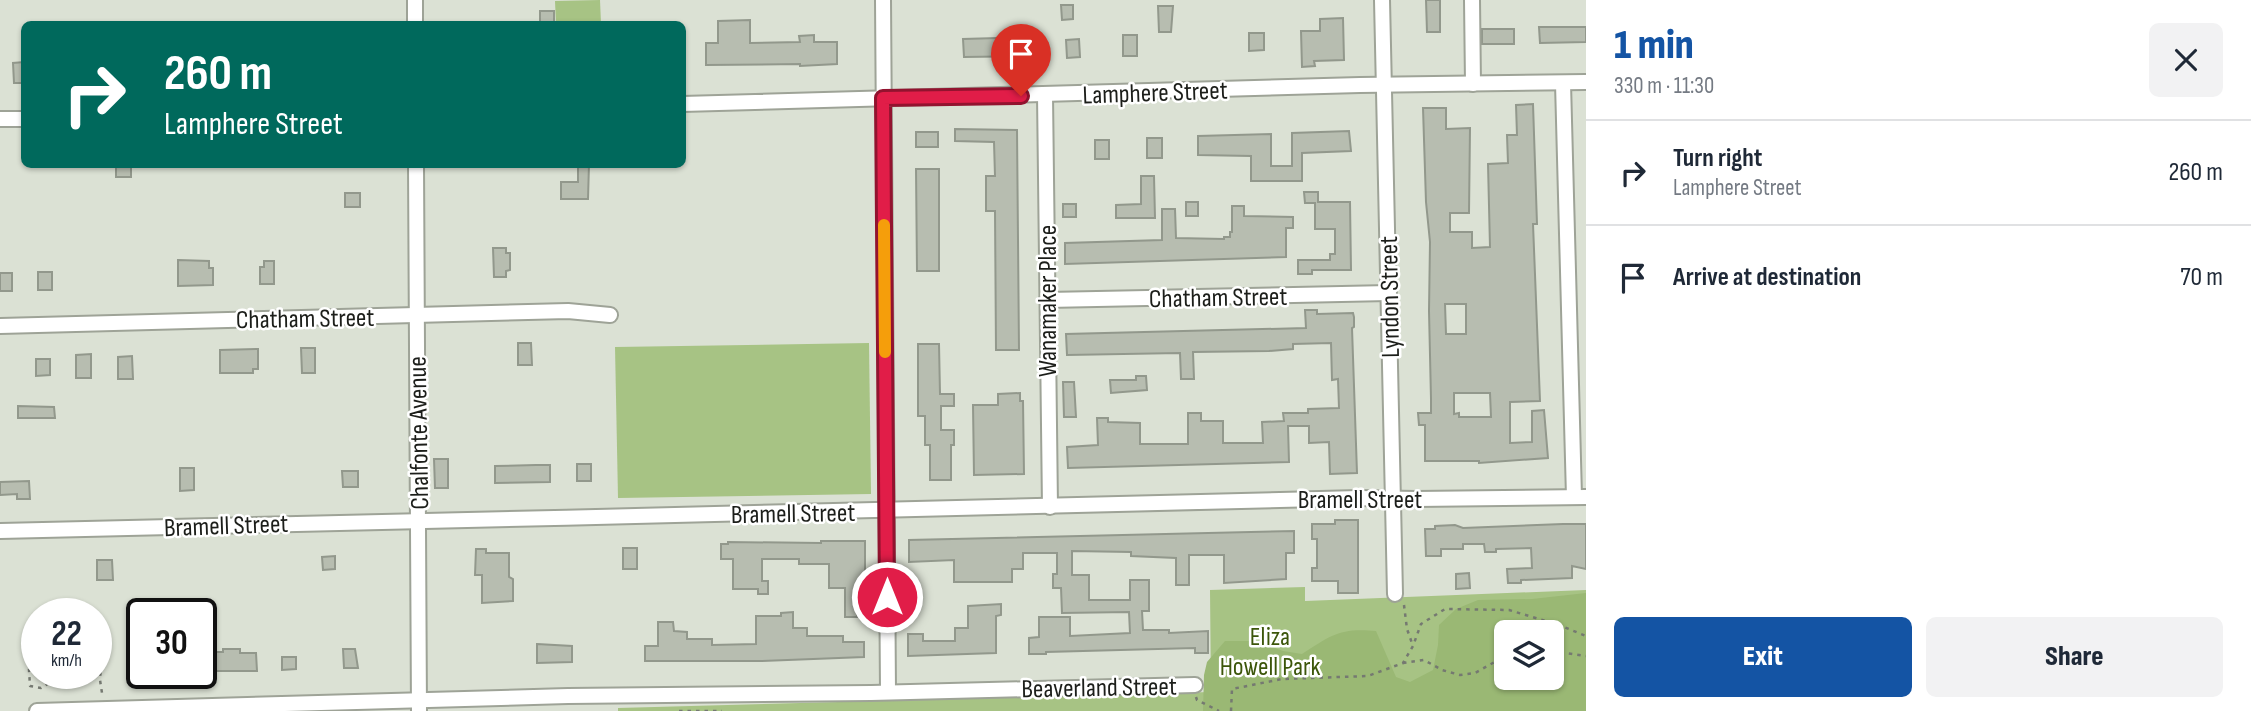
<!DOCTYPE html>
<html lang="en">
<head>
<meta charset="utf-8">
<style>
	:root { --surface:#fff; --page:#f2f2f3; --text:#1f2937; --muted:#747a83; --line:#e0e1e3; --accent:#1454a4 }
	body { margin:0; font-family:"Sofia Sans Condensed",sans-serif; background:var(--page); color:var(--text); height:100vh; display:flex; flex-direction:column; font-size:26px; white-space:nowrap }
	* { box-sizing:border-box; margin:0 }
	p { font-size:23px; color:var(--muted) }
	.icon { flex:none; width:38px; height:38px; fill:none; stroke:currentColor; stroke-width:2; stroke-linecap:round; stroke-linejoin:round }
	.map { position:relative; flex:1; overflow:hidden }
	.details { display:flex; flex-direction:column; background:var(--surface); width:665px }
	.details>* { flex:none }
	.banner { position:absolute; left:21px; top:21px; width:665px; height:147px; border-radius:10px; box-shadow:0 2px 5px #0004; background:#00695c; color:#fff; overflow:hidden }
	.tools { position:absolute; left:1494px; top:620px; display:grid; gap:14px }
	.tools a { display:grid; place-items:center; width:70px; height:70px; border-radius:10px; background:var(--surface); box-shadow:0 2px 5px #0004; font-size:35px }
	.speed { position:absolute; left:21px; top:598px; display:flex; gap:14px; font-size:35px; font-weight:700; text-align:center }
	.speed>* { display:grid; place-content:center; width:91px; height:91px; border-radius:50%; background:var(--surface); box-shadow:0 2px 5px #0004; line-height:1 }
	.speed small { font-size:18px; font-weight:400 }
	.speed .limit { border:4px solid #111; border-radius:10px; background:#fff; color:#111 }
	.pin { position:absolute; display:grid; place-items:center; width:60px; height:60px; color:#fff; margin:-72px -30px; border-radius:50% 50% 50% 0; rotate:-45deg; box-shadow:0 0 7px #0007 }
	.pin .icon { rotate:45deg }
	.me { position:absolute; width:77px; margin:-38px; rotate:0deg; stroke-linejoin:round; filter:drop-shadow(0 0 5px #0008) }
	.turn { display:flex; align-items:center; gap:24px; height:147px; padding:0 28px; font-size:32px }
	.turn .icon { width:91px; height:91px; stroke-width:2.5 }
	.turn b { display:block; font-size:49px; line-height:60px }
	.round { display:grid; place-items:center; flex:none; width:74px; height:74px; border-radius:10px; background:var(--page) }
	.summary { display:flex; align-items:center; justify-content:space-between; height:119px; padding:0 28px }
	h1 { font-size:42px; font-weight:800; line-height:52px; color:var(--accent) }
	.primary-button { display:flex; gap:14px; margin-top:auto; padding:14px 28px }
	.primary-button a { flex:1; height:80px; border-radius:10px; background:var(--accent); color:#fff; font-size:28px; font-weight:800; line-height:80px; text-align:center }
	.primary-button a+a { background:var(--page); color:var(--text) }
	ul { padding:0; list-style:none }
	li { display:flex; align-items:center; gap:21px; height:105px; padding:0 28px; border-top:2px solid var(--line) }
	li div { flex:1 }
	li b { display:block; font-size:26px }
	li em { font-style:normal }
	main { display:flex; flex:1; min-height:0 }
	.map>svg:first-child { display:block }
</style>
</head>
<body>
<main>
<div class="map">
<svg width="1586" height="711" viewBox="0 0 1586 711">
	<rect width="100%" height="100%" fill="#dbe1d4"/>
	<g fill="#a7c384" fill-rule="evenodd">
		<path d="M600,0L601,24H556L555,1Z"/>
		<path d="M869,343L871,494L618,498L615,347Z"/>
		<path d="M1305,587V601L1586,590V711H618V708L1211,692L1210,590ZM1507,632H1552V677H1507Z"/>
	</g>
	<path fill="#9ab874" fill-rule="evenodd" d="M1586,593V711H1203L1204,675L1207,662L1225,641H1257L1283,651L1302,654C1332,635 1339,628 1376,631L1396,677L1410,682L1433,670L1438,645L1439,625L1456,609L1478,600L1532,599ZM1507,632H1552V677H1507Z"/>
	<g fill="#b7bdb0" stroke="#92988c" stroke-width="2" fill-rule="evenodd">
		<path d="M1426,0H1440V32H1427Z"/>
		<path d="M1061,5H1073V19L1062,20Z"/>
		<path d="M1158,6H1173L1171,32H1159Z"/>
		<rect x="540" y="11" width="14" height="13"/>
		<path d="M1343,18L1344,60L1314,61L1315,66L1302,67L1301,31H1320V19Z"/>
		<path d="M750,20V43L800,42L799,36L814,35V42H837V64L800,66V64L706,65V43H718V21Z"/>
		<path d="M1539,27H1586V42L1540,43Z"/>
		<rect x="1482" y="29" width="32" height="15"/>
		<path d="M1249,33H1264V50L1249,51Z"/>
		<rect x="1123" y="35" width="14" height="21"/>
		<path d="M998,38H1038L1039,56L964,57L963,39Z"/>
		<path d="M1079,39L1080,57L1067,58L1066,40Z"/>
		<path d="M24,62V83H14L13,63Z"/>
		<path d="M1533,104L1537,224H1533L1540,401L1510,402V443L1532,442V411L1544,410L1548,458L1479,463V461H1425V425H1419L1418,413H1431V399L1429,311L1430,242L1426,202L1423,108H1446V129L1470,128L1469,213H1450V232H1472V248L1490,247L1488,164L1508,163L1507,135H1517L1516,105ZM1445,304H1466V334H1446ZM1454,393H1490L1491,417H1459V413L1454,414Z"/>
		<path d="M955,129L1017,130L1019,350H996L995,211H986V176H995L994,142L955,141Z"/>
		<path d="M1349,131L1351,151L1302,153V181H1251V156L1198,155V136L1271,134V166H1292V133Z"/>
		<rect x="916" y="132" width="22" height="15"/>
		<rect x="1147" y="138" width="15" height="20"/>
		<rect x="1095" y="140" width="14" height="19"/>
		<rect x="116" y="164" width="15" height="13"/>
		<path d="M578,164H589L588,199H561V182H578Z"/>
		<path d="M916,169H939V271H917Z"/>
		<path d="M1141,176H1154L1155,218H1116V205L1141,204Z"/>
		<path d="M1304,192H1318V202H1350L1351,270H1312V274H1298V260H1330V254H1335V229H1315V203H1305Z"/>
		<rect x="345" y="193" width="15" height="14"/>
		<rect x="1186" y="202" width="12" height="14"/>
		<rect x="1063" y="204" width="13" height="13"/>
		<path d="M1232,206H1244V216L1293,217V228H1286V257L1065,264V243L1162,240V209H1175L1176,238L1224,239V237H1230V232H1232Z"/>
		<path d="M493,248H506V253H510V270L506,271V277H494Z"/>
		<path d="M178,260L209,261V268H213V285L178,286Z"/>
		<path d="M264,261H274V284H260V267H264Z"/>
		<rect x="38" y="272" width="14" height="18"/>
		<rect x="0" y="273" width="12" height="18"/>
		<path d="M1305,310H1317V314L1353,313L1354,317V327L1352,328L1357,473L1330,474L1329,442L1309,443V426H1288L1289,462L1068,468L1067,447L1098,445L1097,418H1108V422L1140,423V444H1188V413H1201V421H1223V443H1263L1262,422L1284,421L1283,413H1308V409L1339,408L1338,379L1332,380L1331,343L1293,344V349L1269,351L1193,352L1194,379H1181L1180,353L1067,355L1066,334L1306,328Z"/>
		<path d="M518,343H531L532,365H518Z"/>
		<path d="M918,344H939L940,394H954V406H941V430H954V445H951V480H930V445H925V416H918Z"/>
		<path d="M301,348H315V373H302Z"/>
		<path d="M258,349V369H253V373H220V350Z"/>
		<path d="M91,354V378H76V355Z"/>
		<path d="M132,356L133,379H118V357Z"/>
		<path d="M36,359H50V375L36,376Z"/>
		<path d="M1136,376H1146L1147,390L1111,393L1110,380H1136Z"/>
		<path d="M1063,382H1074L1076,417H1064Z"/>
		<path d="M1020,393V401H1023L1024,474L974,475L973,405H998V394Z"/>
		<path d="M18,406L54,407L55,418H18Z"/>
		<path d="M434,459H448V488H435Z"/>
		<rect x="577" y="464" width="14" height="17"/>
		<path d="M536,465H550V482L495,483V466Z"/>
		<path d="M180,468H194V490L180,491Z"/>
		<path d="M342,471H358V487H343Z"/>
		<path d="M29,481L30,499H17V494L0,495V482Z"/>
		<path d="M1335,520H1358V593H1338V581H1312V568H1317V539H1312V524H1335Z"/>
		<path d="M1563,524H1586V569L1572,566V578L1521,580V583H1508L1507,569L1532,568L1531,548L1496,549V552H1485L1484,544H1463V549H1441V556H1426L1425,529H1435V526L1455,525L1463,528Z"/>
		<path d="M1294,531V553H1286V579L1224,583V555H1189V585H1176V558L1131,556V552L1072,551V575H1089V600H1130V580H1149V611H1142L1143,630H1169V633L1208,631V653H1195V648L1046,652V654H1029V638L1039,637V617H1070V636L1130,633L1129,612L1062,613L1061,588H1053V574H1057V553H1023V569H1012V582H954V560L909,562V540Z"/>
		<path d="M821,541H865V580H868V592H857V617H845V588H829V564H799V559H762V581H768V594H758V589H733V559H721V544H728V542L821,543Z"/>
		<rect x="623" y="548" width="14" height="21"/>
		<path d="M476,549H486V553H509V577L513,579V601L482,603V575H475Z"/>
		<path d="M335,556V569L323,570L322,557Z"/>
		<path d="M97,560H112L113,580H97Z"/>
		<path d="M1469,573L1470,588L1456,589V574Z"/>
		<path d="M1001,604V615L996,616V653L908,656V634H923V641H955V628H968V606Z"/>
		<path d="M793,612V628H807V636H843V642H864V657L762,661H645V646H658V622H673L674,631L687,632V639H712V645L756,644V616H781V613Z"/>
		<path d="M537,644L572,646V662L537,663Z"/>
		<path d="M223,649H240V653H256L257,671H202V652H223Z"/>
		<path d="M343,649H355L358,668H344Z"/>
		<path d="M282,657H296V669L282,670Z"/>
	</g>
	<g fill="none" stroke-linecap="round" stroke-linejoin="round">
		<g stroke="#9ea397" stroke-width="18">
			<g id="minor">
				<path d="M415,0V24"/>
				<path d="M883,0L888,692"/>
				<path d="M1382,0L1395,594"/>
				<path d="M1472,0L1473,84"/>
				<path d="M1563,83L1574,497"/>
				<path d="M1045,95L1050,507"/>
				<path d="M682,104L1360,85L1586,82"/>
				<path d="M0,119H24"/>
				<path d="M416,164L419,711"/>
				<path d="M1047,300L1389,293"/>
				<path d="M0,326L568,311L610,315"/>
				<path d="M0,531C453,519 906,512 1359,498L1416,499L1586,497"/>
				<path d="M37,711L568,696L871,693L1195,685"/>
			</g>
		</g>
		<g stroke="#757971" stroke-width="2.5" stroke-dasharray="3.5 5" stroke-linecap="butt">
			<path d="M1404,605L1407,629L1413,646"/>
			<path d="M96,624L103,632L100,680L102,693"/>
			<path d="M37,633L27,637L30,686L41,688L49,683L55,674"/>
			<path d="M1552,651L1586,656"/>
			<path d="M28,657H37"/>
			<path d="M1403,663L1424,660L1442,670L1460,675L1475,673L1507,655"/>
			<path d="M1196,697L1197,700L1219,711"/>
			<path d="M679,711H722"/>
			<path d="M1231,711L1232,689L1282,679L1368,676L1403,663L1413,646L1421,624L1445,609L1509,610L1559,625L1586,636"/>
		</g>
		<use href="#minor" stroke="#fff" stroke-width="14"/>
	</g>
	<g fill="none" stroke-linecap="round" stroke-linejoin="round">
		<g stroke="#92132f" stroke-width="18">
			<path id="route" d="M887,597L883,98L1021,96"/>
		</g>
		<use href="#route" stroke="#e11d48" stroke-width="12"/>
		<path stroke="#f59e0b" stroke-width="12" d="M884,225L885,352"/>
	</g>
	<g text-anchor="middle" stroke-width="5" stroke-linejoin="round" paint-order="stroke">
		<g font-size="26" fill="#1c1e1a" stroke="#fff">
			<text transform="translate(1155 92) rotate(-2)" y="9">Lamphere Street</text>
			<text transform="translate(1218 297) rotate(-1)" y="9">Chatham Street</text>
			<text transform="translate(1389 297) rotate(-91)" y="9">Lyndon Street</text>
			<text transform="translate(1047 301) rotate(-90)" y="9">Wanamaker Place</text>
			<text transform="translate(305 318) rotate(-1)" y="9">Chatham Street</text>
			<text transform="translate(418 433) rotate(-91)" y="9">Chalfonte Avenue</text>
			<text x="1360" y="508">Bramell Street</text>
			<text transform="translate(793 513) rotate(-1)" y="9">Bramell Street</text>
			<text transform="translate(226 525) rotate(-2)" y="9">Bramell Street</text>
			<text transform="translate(1099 687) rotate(-1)" y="9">Beaverland Street</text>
		</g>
		<g font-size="26" fill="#3c560a" stroke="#fff">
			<text x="1270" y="645">Eliza<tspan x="1270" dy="30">Howell Park</tspan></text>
		</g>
	</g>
</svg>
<div class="tools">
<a><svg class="icon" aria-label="layers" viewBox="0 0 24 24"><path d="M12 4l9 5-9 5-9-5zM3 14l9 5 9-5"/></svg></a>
</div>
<div class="speed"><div>22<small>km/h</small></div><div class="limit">30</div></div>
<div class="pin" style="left:1021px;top:96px;background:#d93025"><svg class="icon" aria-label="arrive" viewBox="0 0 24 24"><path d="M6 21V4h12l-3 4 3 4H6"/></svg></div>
<svg class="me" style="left:887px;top:597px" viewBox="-20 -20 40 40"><circle r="17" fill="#e11d48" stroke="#fff" stroke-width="3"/><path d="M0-11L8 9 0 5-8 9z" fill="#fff"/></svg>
<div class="banner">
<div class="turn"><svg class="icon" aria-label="right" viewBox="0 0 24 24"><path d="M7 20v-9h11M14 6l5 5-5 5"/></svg><div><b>260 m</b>Lamphere Street</div></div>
</div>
</div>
<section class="details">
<div class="summary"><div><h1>1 min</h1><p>330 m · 11:30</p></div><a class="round"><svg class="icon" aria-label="close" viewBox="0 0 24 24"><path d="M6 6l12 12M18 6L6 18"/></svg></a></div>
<ul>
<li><svg class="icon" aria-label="right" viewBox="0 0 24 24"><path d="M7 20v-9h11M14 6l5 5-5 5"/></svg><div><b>Turn right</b><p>Lamphere Street</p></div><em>260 m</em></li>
<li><svg class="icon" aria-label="arrive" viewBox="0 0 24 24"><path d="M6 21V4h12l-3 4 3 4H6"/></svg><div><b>Arrive at destination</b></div><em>70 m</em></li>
</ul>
<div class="primary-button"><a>Exit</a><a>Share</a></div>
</section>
</main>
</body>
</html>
